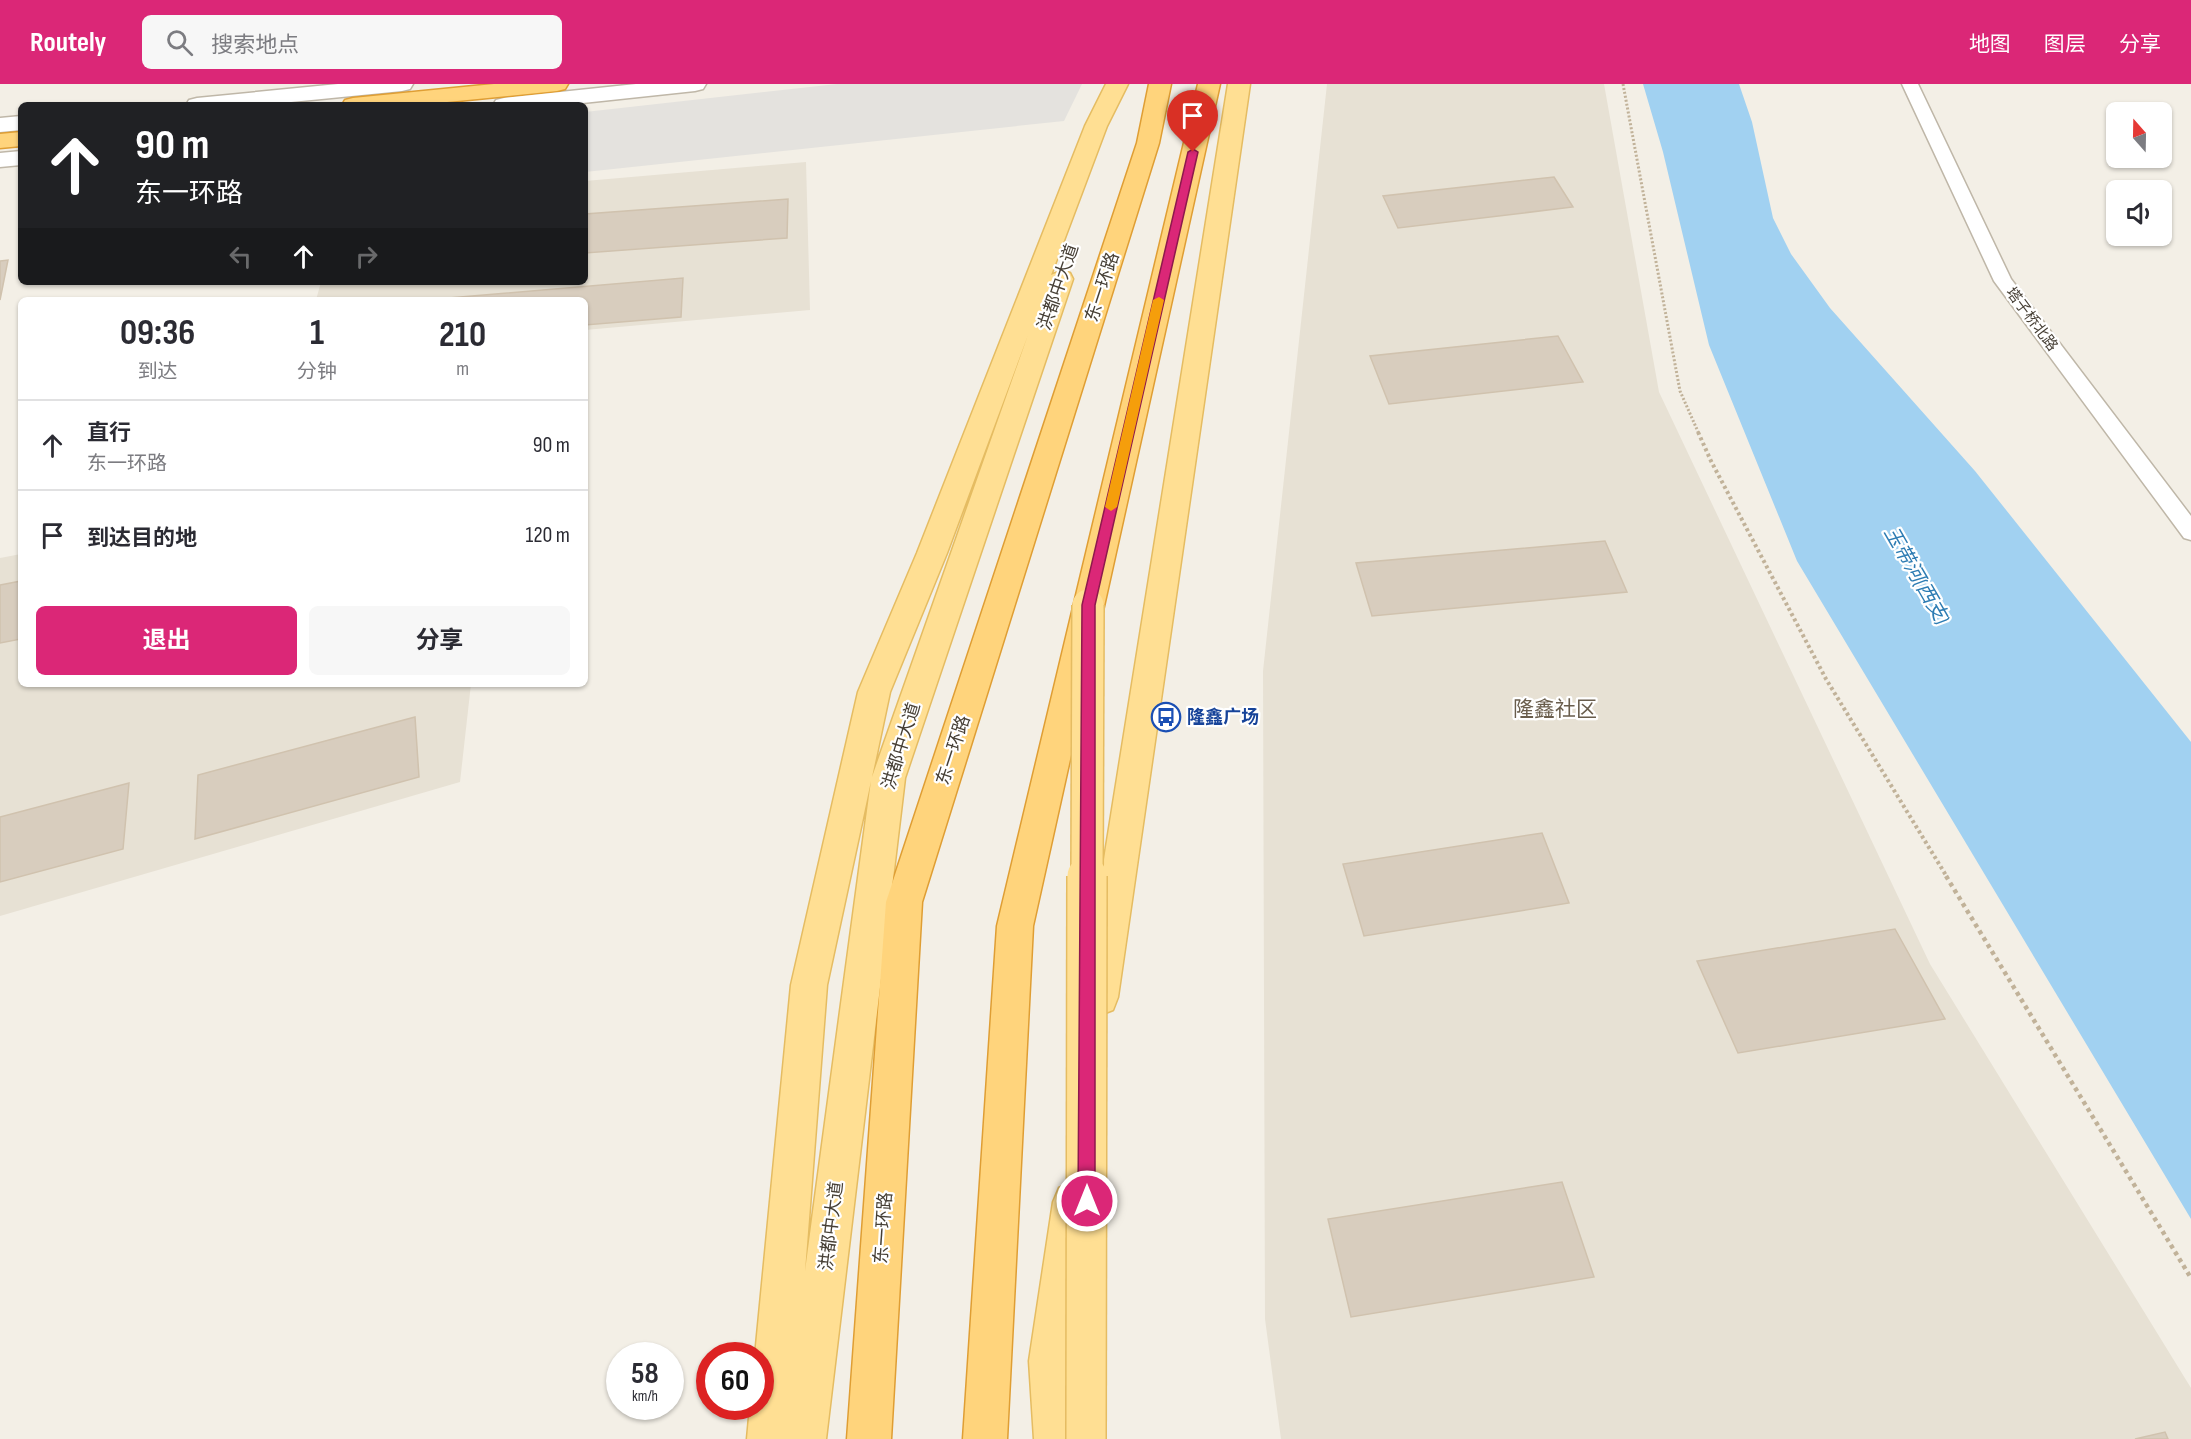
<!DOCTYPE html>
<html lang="zh">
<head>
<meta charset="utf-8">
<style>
	:root { --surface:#fff; --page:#f7f7f7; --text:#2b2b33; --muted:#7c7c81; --line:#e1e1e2; --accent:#db2777 }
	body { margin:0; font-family:"Sofia Sans Condensed","Noto Sans SC",sans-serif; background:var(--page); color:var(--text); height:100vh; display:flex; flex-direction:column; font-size:22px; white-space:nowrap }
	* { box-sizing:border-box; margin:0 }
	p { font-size:20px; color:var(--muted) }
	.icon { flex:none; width:33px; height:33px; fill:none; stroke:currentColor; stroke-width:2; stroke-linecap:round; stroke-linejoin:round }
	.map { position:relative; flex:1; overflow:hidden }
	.drawer { position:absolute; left:18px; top:213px; width:570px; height:390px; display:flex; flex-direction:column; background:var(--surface); border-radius:9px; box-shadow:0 2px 4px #0004 }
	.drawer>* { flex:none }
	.hud { position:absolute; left:18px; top:18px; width:570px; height:183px; border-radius:9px; box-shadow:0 2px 4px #0004; background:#202124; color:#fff; overflow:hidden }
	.needle { width:39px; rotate:340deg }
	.fabs { position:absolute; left:2106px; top:18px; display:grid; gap:12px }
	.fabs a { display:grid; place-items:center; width:66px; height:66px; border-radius:9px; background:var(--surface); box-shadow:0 2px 4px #0004; font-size:30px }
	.speed { position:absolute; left:606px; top:1258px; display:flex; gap:12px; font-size:30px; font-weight:700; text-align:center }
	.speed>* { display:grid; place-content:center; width:78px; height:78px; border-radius:50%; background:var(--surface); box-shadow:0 2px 4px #0004; line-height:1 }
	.speed small { font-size:15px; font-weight:400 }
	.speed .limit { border:9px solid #d22; background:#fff; color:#111 }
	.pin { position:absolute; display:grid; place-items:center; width:51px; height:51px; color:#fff; margin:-62px -26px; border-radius:50% 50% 50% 0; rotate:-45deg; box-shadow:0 0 6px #0007 }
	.pin .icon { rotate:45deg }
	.me { position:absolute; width:66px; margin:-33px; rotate:0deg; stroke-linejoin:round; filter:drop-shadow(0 0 4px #0008) }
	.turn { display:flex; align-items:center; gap:21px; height:126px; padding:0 18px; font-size:27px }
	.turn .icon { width:78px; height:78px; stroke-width:2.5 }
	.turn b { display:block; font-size:42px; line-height:51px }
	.lanes { display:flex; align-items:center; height:57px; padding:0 18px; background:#0003; justify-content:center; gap:30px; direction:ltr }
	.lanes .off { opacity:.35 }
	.eta { display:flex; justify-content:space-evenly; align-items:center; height:102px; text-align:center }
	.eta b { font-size:36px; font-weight:700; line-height:42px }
	.button { display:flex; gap:12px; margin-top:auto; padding:12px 18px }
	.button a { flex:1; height:69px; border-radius:9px; background:var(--accent); color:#fff; font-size:24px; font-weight:700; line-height:69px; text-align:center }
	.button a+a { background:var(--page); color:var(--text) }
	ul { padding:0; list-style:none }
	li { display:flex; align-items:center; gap:18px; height:90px; padding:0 18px; border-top:2px solid var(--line) }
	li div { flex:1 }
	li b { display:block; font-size:22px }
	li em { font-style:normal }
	header { display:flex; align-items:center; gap:36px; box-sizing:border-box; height:84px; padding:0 30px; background:var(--accent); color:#fff }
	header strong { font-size:28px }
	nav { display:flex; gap:33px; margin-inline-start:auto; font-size:21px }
	.search { width:420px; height:54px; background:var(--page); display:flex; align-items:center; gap:15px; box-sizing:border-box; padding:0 21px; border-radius:9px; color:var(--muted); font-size:22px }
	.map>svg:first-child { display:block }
</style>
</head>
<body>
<header>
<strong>Routely</strong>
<div class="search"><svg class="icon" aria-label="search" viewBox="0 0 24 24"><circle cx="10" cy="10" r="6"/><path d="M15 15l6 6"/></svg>搜索地点</div>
<nav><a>地图</a><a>图层</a><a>分享</a></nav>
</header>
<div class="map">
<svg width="2191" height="1355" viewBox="0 0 2191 1355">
	<rect width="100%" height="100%" fill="#f3efe6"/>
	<g fill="#e7e1d4">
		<path d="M1327,0H1604L1659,308L1930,880L2191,1304V1355H1281L1265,1235L1263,587Z"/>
		<path d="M806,78L810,226L585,246V216H316L321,198H585V97Z"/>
		<path d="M21,470V600H471L460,698L0,832V474Z"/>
	</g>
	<path fill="#e4e2de" d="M837,0H1082L1064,37L585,88V28Z"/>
	<path fill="#a1d1f1" d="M1643,0H1739L1752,38L1773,134L1791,170L1830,224L1975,387L2191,658V1135L1797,477L1709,261L1663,68Z"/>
	<g fill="#d8cdbe" stroke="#d0c2ae" stroke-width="1.5">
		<path d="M1554,93L1573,123L1398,144L1383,112Z"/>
		<path d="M788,115L787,154L585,169V130Z"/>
		<path d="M8,176L0,216V177Z"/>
		<path d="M683,194L681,233L585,241V216H425Z"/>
		<path d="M1558,252L1583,298L1389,320L1370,272Z"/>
		<path d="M1605,457L1627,508L1372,532L1356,479Z"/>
		<path d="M21,497V555L0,559V501Z"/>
		<path d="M415,633L419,693L195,755L198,691Z"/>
		<path d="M129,699L123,765L0,798V733Z"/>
		<path d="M1542,749L1569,819L1364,852L1343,780Z"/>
		<path d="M1895,845L1945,935L1738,969L1697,877Z"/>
		<path d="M1562,1098L1594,1193L1351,1233L1328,1135Z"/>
		<path d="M2165,1348L2168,1355H2135Z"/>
	</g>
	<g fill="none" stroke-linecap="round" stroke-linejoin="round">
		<g stroke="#bfb7a8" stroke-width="3">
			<path id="service" d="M1902,0H1918L2011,195L2191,432V456L2184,454L1994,197Z"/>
		</g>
		<g stroke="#bfb7a8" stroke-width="3">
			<g id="tertiary">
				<path d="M338,0H413L410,5L402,7L261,21H186L189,16L197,14Z"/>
				<path d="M636,0H706L703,5L695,7L564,21H493L496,16L504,14Z"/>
				<path d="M21,32V46L0,48V34Z"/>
				<path d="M21,67V81L0,83V69Z"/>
			</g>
		</g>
		<g stroke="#e5bc62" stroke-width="3">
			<g id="primary">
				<path d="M1106,0H1128L1107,42L1051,191L1061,187L1070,189L1073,195L905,694L826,1355H747L750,1323H760V1272H755L791,901L858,608L917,469L1085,42ZM1028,251L872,693L890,608L947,469ZM871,697L805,1187L827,901Z"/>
				<path d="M1228,0H1250L1118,913L1113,926L1100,931L1087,926L1082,913Z"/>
				<path d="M1073,1098L1087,1104L1093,1118L1073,1277L1078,1355H1034L1029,1277L1053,1118L1059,1104Z"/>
			</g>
		</g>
		<g stroke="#df9e34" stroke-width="3">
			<g id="trunk">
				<path d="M494,0H568L565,5L557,7L417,21H342L345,16L353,14Z"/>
				<path d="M1149,0H1171L1159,59L922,818L891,1355H847L886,818L1137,59Z"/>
				<path d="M1198,0H1220L1033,842L1007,1355H963L997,842Z"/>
				<path d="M21,48V62L0,64V50Z"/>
			</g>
		</g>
		<path stroke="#c1b299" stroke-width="3" stroke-dasharray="2 2" stroke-linecap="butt" d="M1623,0L1680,307L1699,350"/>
		<path stroke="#c1b299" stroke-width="4" stroke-dasharray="3 3" stroke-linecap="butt" d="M1698,348L1711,377L1826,595L1947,793"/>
		<path stroke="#c1b299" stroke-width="4.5" stroke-dasharray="4 4" stroke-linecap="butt" d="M1946,792L2191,1194"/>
		<use href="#service" fill="#fff" fill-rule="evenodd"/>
		<use href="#tertiary" fill="#fff" fill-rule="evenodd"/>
		<use href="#primary" fill="#ffdf93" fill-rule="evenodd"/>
		<use href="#trunk" fill="#ffd47c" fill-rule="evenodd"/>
		<g stroke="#e5bc62" stroke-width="34" stroke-linecap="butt">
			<path id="primary-bridge-far1" d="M1087,793L1088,521"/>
		</g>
		<g stroke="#e5bc62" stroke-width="42" stroke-linecap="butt">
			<path id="primary-bridge" d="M1086,1355L1087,792"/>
		</g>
		<use href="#primary-bridge-far1" stroke="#ffdf93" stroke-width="31"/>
		<use href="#primary-bridge" stroke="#ffdf93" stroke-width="39"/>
	</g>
	<path fill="#db2777" stroke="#8e194d" stroke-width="1.5" d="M1193,65L1198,68L1095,521V1117L1093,1123L1087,1125L1081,1123L1078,1117L1082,521L1188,68Z"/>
	<path fill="#f59e0b" d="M1159,213L1164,216L1117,423L1111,427L1105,423L1153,216Z"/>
	<defs>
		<g id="bus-ring" transform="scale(1.5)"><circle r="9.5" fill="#fff" stroke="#1a4fb4" stroke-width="1.5"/><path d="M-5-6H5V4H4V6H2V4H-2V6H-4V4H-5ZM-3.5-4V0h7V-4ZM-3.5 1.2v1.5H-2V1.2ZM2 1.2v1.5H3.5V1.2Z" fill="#1a4fb4"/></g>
	</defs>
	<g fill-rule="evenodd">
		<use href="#bus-ring" x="1166" y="633"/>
	</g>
	<g text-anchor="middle" stroke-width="4.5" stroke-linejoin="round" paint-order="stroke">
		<g font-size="15" fill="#463f35" stroke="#fff">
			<text transform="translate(2032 235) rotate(53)" y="5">塔子桥北路</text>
		</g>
		<g font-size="18" fill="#463f35" stroke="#fff">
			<text transform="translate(1058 203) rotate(-71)" y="6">洪都中大道</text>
			<text transform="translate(1102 203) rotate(-72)" y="6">东一环路</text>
			<text transform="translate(901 662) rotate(-73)" y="6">洪都中大道</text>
			<text transform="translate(953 666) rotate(-72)" y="6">东一环路</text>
			<text transform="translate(831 1142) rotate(-83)" y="6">洪都中大道</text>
			<text transform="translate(883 1144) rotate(-86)" y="6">东一环路</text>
		</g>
		<g font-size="18" font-weight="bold" fill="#164399" stroke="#fff" text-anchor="start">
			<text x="1187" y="639">隆鑫广场</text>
		</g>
		<g font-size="20" font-style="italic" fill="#2d7cb3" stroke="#fff">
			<text transform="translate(1917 491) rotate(60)" y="7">玉带河(西支)</text>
		</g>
		<g font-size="21" fill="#695d4c" stroke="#fff">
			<text x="1555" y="632">隆鑫社区</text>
		</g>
	</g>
</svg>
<div class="fabs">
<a><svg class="needle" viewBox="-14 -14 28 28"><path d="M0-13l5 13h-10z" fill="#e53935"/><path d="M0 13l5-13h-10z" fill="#7c7c81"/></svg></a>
<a><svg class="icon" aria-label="sound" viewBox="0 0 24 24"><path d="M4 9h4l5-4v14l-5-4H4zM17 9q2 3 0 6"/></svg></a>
</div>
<div class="speed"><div>58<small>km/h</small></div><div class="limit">60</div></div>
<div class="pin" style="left:1193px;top:68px;background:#d93025"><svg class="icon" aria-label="arrive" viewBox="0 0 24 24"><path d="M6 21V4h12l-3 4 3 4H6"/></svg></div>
<svg class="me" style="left:1087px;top:1117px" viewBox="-20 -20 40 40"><circle r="17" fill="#db2777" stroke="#fff" stroke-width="3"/><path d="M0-11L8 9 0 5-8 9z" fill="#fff"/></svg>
<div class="hud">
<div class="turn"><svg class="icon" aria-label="ahead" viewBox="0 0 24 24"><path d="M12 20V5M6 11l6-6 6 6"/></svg><div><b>90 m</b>东一环路</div></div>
<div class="lanes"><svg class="icon off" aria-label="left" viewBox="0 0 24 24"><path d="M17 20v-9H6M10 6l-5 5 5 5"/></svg><svg class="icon" aria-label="ahead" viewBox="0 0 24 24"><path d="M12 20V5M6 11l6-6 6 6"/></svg><svg class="icon off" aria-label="right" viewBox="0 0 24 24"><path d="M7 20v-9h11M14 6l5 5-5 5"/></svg></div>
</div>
<section class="drawer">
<div class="eta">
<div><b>09:36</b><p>到达</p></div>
<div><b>1</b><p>分钟</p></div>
<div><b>210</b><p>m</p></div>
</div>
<ul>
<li><svg class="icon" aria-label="ahead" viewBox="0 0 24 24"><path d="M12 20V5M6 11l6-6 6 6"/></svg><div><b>直行</b><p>东一环路</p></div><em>90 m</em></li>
<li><svg class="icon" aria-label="arrive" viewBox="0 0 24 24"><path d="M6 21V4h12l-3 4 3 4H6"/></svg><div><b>到达目的地</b></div><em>120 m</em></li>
</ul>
<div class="button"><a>退出</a><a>分享</a></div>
</section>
</div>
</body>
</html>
